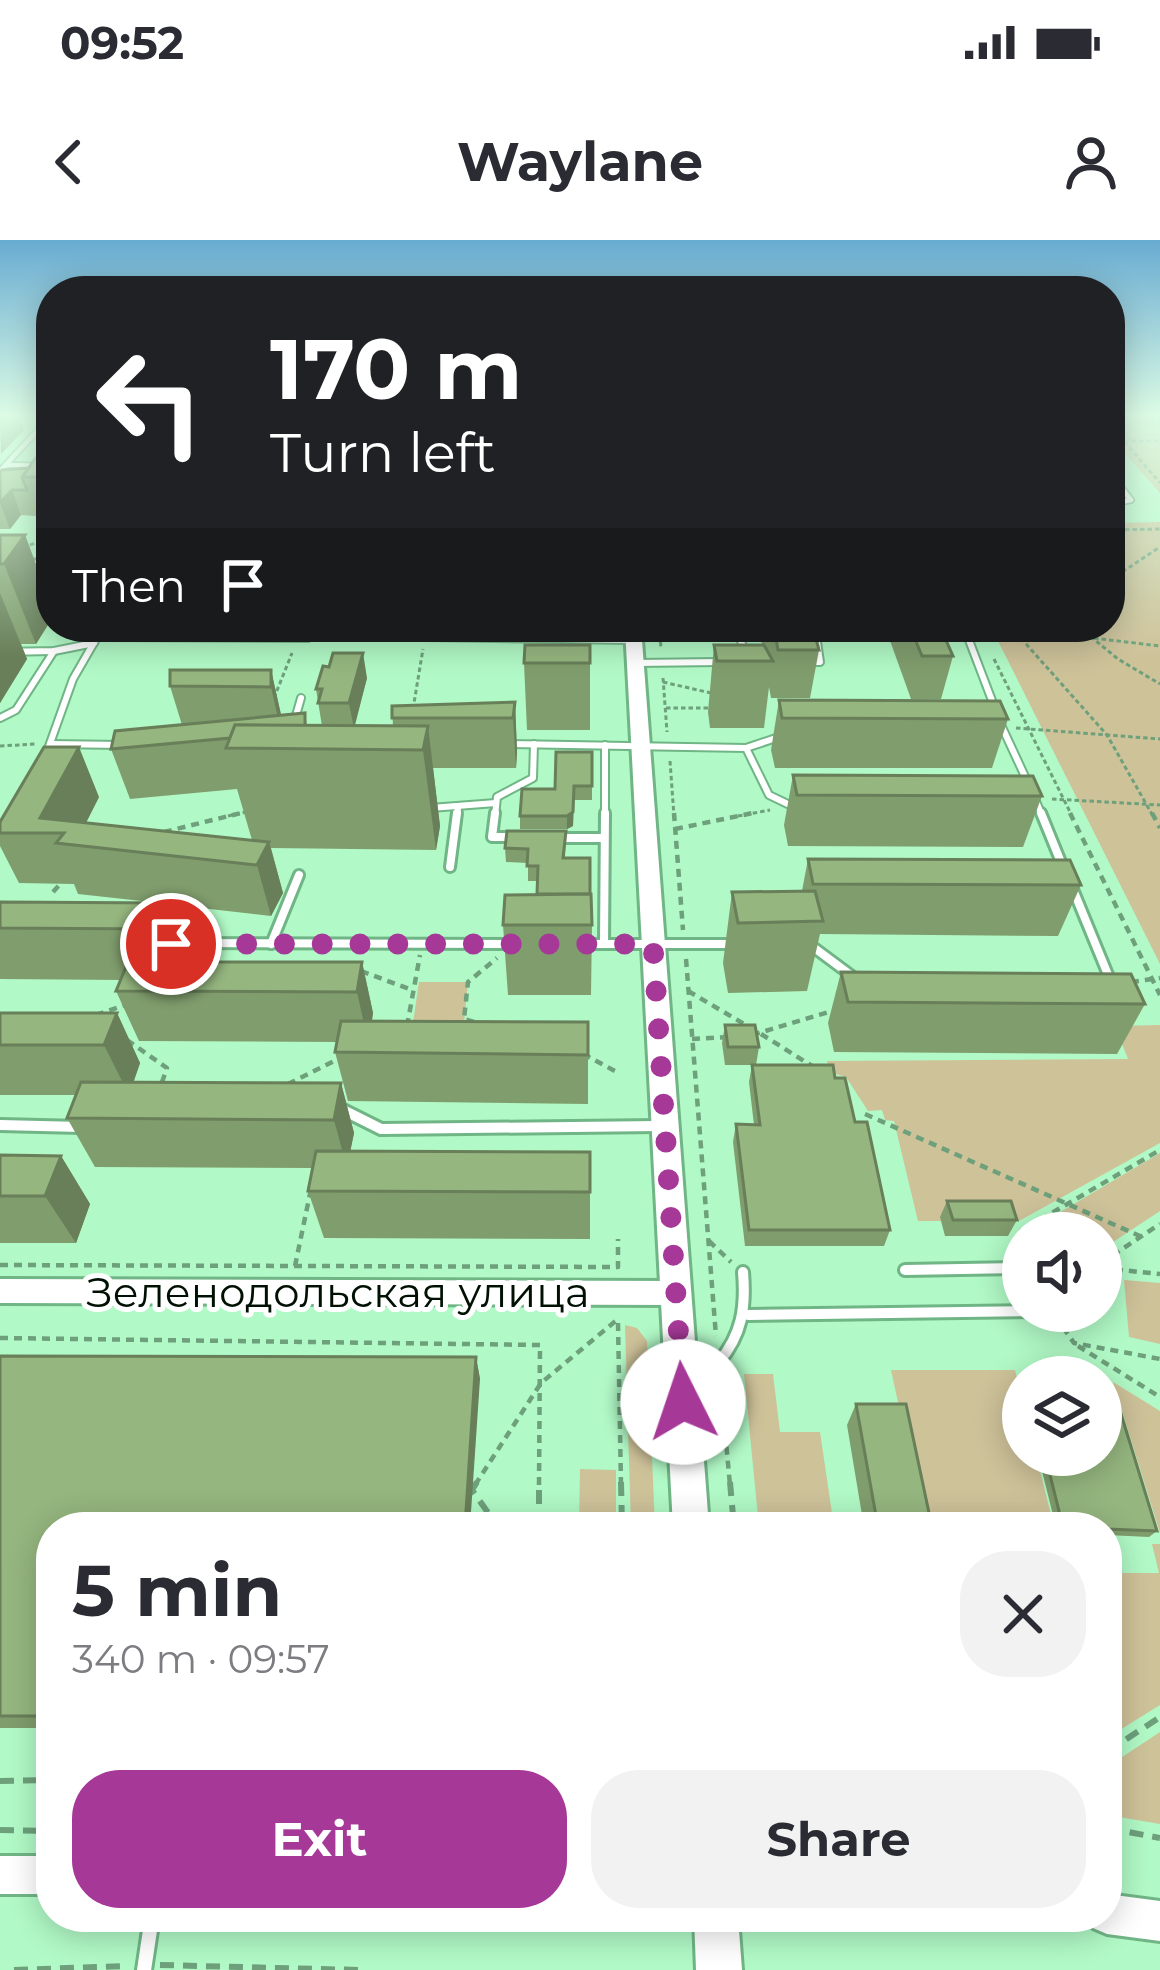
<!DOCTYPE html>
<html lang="en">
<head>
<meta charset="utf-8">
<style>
	:root { --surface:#fff; --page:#f2f2f3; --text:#2b2b33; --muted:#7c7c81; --accent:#a63998 }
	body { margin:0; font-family:Montserrat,sans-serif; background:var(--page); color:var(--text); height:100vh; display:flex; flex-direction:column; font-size:45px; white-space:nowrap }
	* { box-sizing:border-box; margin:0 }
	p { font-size:39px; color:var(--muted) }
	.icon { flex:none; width:66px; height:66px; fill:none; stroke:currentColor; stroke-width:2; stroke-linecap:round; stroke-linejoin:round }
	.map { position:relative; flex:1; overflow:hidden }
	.side { position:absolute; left:36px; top:1272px; width:1086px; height:420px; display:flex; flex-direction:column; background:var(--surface); border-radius:48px; box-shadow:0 6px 30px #0003 }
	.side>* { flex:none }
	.top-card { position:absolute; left:36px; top:36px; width:1089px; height:366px; border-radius:48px; box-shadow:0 6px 30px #0003; background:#202124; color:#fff; overflow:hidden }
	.buttons { position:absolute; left:1002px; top:972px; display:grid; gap:24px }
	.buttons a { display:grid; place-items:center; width:120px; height:120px; border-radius:50%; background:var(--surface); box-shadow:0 6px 30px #0003; font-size:60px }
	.pin { position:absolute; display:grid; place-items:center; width:102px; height:102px; color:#fff; margin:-51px; border:6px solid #fff; border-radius:50%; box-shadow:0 3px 12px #0007 }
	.me { position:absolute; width:132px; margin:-66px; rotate:356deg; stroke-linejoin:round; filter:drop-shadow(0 0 9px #0008) }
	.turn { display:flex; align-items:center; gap:42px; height:252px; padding:0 36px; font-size:54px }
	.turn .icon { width:156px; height:156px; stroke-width:2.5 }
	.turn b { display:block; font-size:84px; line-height:102px }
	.then { display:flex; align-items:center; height:114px; padding:0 36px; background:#0003; gap:24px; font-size:45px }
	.round { display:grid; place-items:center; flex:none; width:126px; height:126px; border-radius:48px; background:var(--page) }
	.head { display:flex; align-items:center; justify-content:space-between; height:204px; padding:0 36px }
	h1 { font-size:72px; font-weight:700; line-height:90px }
	.cta { display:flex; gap:24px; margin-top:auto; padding:24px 36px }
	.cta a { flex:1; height:138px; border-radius:48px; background:var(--accent); color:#fff; font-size:48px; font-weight:700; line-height:138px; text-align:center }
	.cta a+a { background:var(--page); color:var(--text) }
	.status { display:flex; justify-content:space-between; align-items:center; height:84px; padding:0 60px; background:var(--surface); direction:ltr }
	.status svg { height:33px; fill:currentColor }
	header { display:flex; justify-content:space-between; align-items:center; height:156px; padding:0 36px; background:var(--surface); font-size:54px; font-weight:700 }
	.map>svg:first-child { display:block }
</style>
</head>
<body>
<div class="status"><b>09:52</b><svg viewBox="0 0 49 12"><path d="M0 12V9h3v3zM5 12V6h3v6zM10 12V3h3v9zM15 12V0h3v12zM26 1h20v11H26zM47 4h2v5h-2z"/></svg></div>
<header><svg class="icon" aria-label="back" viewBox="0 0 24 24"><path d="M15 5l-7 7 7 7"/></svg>Waylane<svg class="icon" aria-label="person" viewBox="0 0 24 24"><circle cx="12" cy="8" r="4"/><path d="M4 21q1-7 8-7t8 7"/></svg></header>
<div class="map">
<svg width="1160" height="1730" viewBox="0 0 1160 1730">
	<rect width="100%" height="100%" fill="#b1f9c6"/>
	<g fill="#cec299">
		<path d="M1110,175H1160V253L1122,210L1110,209Z"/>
		<path d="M1160,282V724L991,387H1110V283Z"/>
		<path d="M419,742H468L464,783H413Z"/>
		<path d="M1160,785V903L1019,981H918L894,881L885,880L882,870L868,871L846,837L829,832L827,821L1128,819L1115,786Z"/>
		<path d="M1160,913V971L1101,1010V993L1030,990Z"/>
		<path d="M1124,1040L1160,1043V1104L1129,1097Z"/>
		<path d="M625,1085L637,1088L647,1101L655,1287H631Z"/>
		<path d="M891,1130H1015L1023,1162V1215H1036L1054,1287H925Z"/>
		<path d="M744,1134H773L780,1192H820L834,1287H759Z"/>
		<path d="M1113,1142L1160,1171V1293Z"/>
		<path d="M580,1229L616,1230V1287H579Z"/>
		<path d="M1152,1304H1160V1465L1107,1498V1333H1159Z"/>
		<path d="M1160,1492V1584L1107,1575V1527Z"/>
	</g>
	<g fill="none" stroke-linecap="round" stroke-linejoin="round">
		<g stroke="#70b586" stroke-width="8">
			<g id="service-far4">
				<path d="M6,225L51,226"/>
				<path d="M0,231L51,176"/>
				<path d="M1110,233L1131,260L1110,264"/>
			</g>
		</g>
		<g stroke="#70b586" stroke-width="10">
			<g id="service-far3">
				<path d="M421,387L425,397L634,400"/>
				<path d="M736,387L745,412"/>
				<path d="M805,387L816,395L820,422H809"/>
				<path d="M964,387L996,471"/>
				<path d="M97,397L308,398L312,387"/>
				<path d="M0,412L54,411L94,403"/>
				<path d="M635,423L720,422"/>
				<path d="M0,478L16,470L54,411"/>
				<path d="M293,486L301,458"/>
				<path d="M997,487H1002L1028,543"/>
				<path d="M50,504L122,505"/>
				<path d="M510,504L746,508L785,495"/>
				<path d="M746,508L769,555L796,568"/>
				<path d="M48,509L73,439L103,387"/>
				<path d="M1035,559L1042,576"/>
				<path d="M430,568L496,563"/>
				<path d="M457,576L458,568"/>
				<path d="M495,576L497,557L533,538L534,504"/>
				<path d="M605,576V505"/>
			</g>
		</g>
		<g stroke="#70b586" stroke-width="14">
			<g id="service-far2">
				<path d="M495,573L492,597H515"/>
				<path d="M1041,573L1065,632"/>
				<path d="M556,598H604"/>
				<path d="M450,627L457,573"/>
				<path d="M1072,647L1111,742"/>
				<path d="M173,703L517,704"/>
				<path d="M271,704L299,635"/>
				<path d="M581,704H733"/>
				<path d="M604,704L605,573"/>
				<path d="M809,704L852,736"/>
			</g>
		</g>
		<g stroke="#70b586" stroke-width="16">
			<g id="service-far1">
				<path d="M339,868L381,889L659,886"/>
				<path d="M0,885L81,887"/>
				<path d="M905,1030L1023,1028"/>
				<path d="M748,1075L1042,1071"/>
				<path d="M686,1124L719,1122C742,1094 746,1068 743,1032"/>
			</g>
		</g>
		<g stroke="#70b586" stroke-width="20">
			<path id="service" d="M144,1730L152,1677"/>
		</g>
		<g stroke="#70b586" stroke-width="6">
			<g id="tertiary">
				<path d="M0,1039L676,1041L686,1044L690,1053L686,1062L676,1065L0,1063Z"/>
				<rect x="0" y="1616" width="51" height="38"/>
				<path d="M1107,1654L1160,1661V1701L1107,1694L1093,1688L1089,1677H1107Z"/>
			</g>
		</g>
		<g stroke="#70b586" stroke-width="6">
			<g id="secondary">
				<path d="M625,387H641L709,1287H673Z"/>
				<path d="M694,1677H738L742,1730H696Z"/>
			</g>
		</g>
		<g stroke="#6da07b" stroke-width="3" stroke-dasharray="4.5 3" stroke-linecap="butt">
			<path d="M1114,175L1160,180"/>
			<path d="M1117,178L1129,200"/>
			<path d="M1110,198L1124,201L1160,243"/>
			<path d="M1124,201H1160"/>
			<path d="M1110,290L1160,289"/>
			<path d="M23,308L51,296"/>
			<path d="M33,319H51"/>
			<path d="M1110,340L1160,307"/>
			<path d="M659,387L661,408"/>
			<path d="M1011,387L1107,495L1153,576"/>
			<path d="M1079,387L1118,419L1160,444"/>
			<path d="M1042,392L1160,406"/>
			<path d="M980,395H1017L1055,387"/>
			<path d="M994,419L1072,576"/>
			<path d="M663,438L667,492"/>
			<path d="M663,442L711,453"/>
			<path d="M274,458L292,413"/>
			<path d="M666,468H709"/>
			<path d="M413,469L423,409"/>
			<path d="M1016,488L1160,499"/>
			<path d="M0,506L36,504"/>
			<path d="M670,521L674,576"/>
			<path d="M1052,559L1160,565"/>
			<path d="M228,576L246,572"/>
			<path d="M738,576L770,570"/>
		</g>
		<g stroke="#6da07b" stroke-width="4.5" stroke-dasharray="8 6" stroke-linecap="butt">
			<path d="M674,573L683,690"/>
			<path d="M1070,573L1160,755"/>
			<path d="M1152,573L1160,588"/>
			<path d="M675,589L753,573"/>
			<path d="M164,592L241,573"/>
			<path d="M53,652L63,641"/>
			<path d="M686,719L716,1096"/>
			<path d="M361,731L412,750"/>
			<path d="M1131,742L1160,738"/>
			<path d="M688,751L751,788"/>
			<path d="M96,775L125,765"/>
			<path d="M474,782L464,779L468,742L497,718"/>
			<path d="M407,786L420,715"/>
			<path d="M761,794L812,826"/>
			<path d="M752,795L832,771"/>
			<path d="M692,799L728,797"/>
			<path d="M127,800L167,828L161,845"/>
			<path d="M583,814L615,831"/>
			<path d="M288,844L342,817"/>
			<path d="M865,874L1142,997"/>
			<path d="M1023,996L1021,991L1160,910"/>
			<path d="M709,1001L731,1022"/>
			<path d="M1101,1023L1160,984"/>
			<path d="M0,1025L618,1027V999"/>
			<path d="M295,1026L311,949"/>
			<path d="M1101,1028L1160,1034"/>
			<path d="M1055,1076L1074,1103L1160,1119"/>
			<path d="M618,1083L621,1245"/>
			<path d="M0,1098L540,1105L539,1245"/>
			<path d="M1078,1106L1160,1157"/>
			<path d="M720,1137L730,1245"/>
			<path d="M475,1245L541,1143L618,1079"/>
		</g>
		<g stroke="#6da07b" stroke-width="6" stroke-dasharray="14 9" stroke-linecap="butt">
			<path d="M477,1242L472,1250L498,1287"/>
			<path d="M621,1242L622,1287"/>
			<path d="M730,1242L734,1287"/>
			<path d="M539,1287V1242"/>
			<path d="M1107,1512L1160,1477"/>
			<path d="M0,1541L51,1540"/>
			<path d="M1107,1588L1160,1598"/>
			<path d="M0,1590L51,1591"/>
			<path d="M160,1725L359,1730"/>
			<path d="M14,1730L125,1726"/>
		</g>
		<use href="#service-far4" stroke="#fff" stroke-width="4.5"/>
		<use href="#service-far3" stroke="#fff" stroke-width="6"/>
		<use href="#service-far2" stroke="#fff" stroke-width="8"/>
		<use href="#service-far1" stroke="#fff" stroke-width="10"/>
		<use href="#service" stroke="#fff" stroke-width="14"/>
		<use href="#tertiary" fill="#fff" fill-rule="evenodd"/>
		<use href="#secondary" fill="#fff" fill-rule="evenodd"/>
	</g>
	<g fill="#809d6d">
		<path d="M51,186V309H48L36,276L21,275L10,289H0V232L29,228L46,203L43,195Z"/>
		<path d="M0,295H25L51,365V380L36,404H21L27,419L0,463Z"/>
		<path d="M758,387H813L819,410L810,458H771L769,447L764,488H710L708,472L714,405H762Z"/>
		<path d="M890,387H940L953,416L941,459H911L888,395Z"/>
		<path d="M524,423H590V490H527Z"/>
		<path d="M271,430L281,475L305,473L307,486H322L316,449L367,438L354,486H393L392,466L515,462L517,512L516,528H433L440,586L436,610L271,608L283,653L271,676L166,664L184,713L181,722H362L373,773L372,781L588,782V864L348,861L335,812L337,802L139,801L116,751L121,740L0,739V662H151L78,654L74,644L19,643L0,606V582L99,557L86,583L252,600L237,549L130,559L111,509L182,485L170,446Z"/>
		<path d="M779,460L1008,479L992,528H775L771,510Z"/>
		<path d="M592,512V560H574L573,586L567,589H520V576L555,549Z"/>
		<path d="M793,535L1042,556L1023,607L788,606L784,585Z"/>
		<path d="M566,591L565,618L590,654L592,685L591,755H508L503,685L537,654L538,641H528V623L506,622L505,608Z"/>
		<path d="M808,619L1081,645L1058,696L820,694L807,751L728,753L723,723L732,652L802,651Z"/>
		<path d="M841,732L1145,764L1117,814L834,812L828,783Z"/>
		<path d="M0,773H117L140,823L133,843H341L354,893L350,911L590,912V999L324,998L308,951L313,928L95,927L67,878L76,855H0Z"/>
		<path d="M725,785L759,807L756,825L835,838L855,882L890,990L884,1006H745L733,902L736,884L754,885L749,842L752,825H725L722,803Z"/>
		<path d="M0,915L61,916L90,964L76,1003H0Z"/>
		<path d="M947,961L1017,980L1008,996H945L940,977Z"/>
		<path d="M0,1116L476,1117L480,1139L51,1287V1488H0Z"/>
		<path d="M856,1164L932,1287H864L847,1185Z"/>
		<path d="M1038,1215H1101L1157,1291L1149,1297L1107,1295V1287H1056Z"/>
	</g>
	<g fill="#687f59">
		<path d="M0,175H18L24,190L1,214Z"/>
		<path d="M12,250L21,275L10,289L0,263Z"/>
		<path d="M25,295L51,365V380L36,404L4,324Z"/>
		<path d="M0,353L27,419L0,463Z"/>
		<path d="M363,413L367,438L354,489L349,463Z"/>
		<path d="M271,430L282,479V496L271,447Z"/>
		<path d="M515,462L517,512L516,528L513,478Z"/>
		<path d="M428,486L440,586L436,610L423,510Z"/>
		<path d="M79,507L99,557L74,606L64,593L40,578Z"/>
		<path d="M574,546L573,586L567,589V576Z"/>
		<path d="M269,602L283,653L271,676L257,625Z"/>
		<path d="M165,663L184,713L175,740L155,689Z"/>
		<path d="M362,722L373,773L368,802L357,752Z"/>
		<path d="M117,773L140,823L129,855L104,805Z"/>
		<path d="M341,843L354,893L347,928L334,880Z"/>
		<path d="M61,916L90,964L76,1003L45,956Z"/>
		<path d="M476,1117L480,1139L470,1287H465Z"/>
	</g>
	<g fill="#95b67f" stroke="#687f59" stroke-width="3">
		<path d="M51,186V198L48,200L43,195Z"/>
		<path d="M50,198L51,237H22Z"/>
		<path d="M29,228L22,237L27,250H12L0,263V232L2,230Z"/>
		<path d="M0,295H25L4,324H0Z"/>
		<path d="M774,387H813L819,410H778Z"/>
		<path d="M910,387H940L953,416H922Z"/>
		<path d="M525,405H590V423H524Z"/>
		<path d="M714,405H764L773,421H717Z"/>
		<path d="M333,413H363L349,463H318L322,449H316L323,426L329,427Z"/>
		<path d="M170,430H271V447L170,446Z"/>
		<path d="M779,460L1000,461L1008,479L782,478Z"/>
		<path d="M515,462L513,478H392V466Z"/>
		<path d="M305,473V486L235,485L230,498L111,509L115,491Z"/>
		<path d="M235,485L428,486L423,510L226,508Z"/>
		<path d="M44,507H79L40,578L269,602L257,625L56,603L64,593H0V582Z"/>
		<path d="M556,512H592V546H574L573,572L567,576H520L522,549H555Z"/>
		<path d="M793,535L1033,536L1042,556L797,555Z"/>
		<path d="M507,591H566L563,618H590V654H537L538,626H527L528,609L505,608Z"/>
		<path d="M808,619L1070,620L1081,645L813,644Z"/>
		<path d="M815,651L823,681L738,683L732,652Z"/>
		<path d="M591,654L592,685H503L505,655Z"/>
		<path d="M0,662L165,663L155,689L0,688Z"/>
		<path d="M128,722H362L357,752L116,751Z"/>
		<path d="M841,732L1131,734L1145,764L848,762Z"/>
		<path d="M0,773H117L104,805H0Z"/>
		<path d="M341,781L588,782V815L335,812Z"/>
		<path d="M725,785H755L759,807H728Z"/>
		<path d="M752,825H833L835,838H845L855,882H867L890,990H749L736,884L760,885Z"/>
		<path d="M81,842L341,843L334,880L67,878Z"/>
		<path d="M316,911L590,912V952L308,951Z"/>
		<path d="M0,915L61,916L45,956H0Z"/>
		<path d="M947,961H1011L1017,980H953Z"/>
		<path d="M0,1116L476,1117L465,1287H51V1476H0Z"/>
		<path d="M1101,1150L1114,1151L1157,1291L1107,1289V1287H1063L1045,1215H1101Z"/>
		<path d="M856,1164H906L932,1287H878Z"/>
	</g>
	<linearGradient id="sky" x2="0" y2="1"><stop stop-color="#68abd1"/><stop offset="0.42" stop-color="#dcfce5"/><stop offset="1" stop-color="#dcfce5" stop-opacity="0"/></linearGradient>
	<rect width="1160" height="417" fill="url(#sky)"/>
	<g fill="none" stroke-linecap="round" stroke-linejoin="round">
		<path stroke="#a63998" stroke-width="21" stroke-dasharray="0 37.8" d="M171,704H653L683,1162"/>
	</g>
	<g text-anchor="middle" stroke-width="10" stroke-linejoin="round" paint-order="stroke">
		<g font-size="42" fill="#001103" stroke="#fff">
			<text x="338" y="1067">Зеленодольская улица</text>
		</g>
	</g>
</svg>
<div class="buttons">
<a><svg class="icon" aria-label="sound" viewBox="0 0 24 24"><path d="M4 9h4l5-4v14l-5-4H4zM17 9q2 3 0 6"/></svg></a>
<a><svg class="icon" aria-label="layers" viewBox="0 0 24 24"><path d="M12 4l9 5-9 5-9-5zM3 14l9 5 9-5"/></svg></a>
</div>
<div class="pin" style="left:171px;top:704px;background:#d93025"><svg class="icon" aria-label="arrive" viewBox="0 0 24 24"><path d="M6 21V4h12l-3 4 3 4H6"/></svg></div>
<svg class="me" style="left:683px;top:1162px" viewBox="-20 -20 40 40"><circle r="19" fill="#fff"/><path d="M0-13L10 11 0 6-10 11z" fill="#a63998"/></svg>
<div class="top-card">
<div class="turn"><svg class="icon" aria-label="left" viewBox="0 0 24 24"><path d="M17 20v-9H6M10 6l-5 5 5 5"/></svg><div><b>170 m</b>Turn left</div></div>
<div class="then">Then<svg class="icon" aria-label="arrive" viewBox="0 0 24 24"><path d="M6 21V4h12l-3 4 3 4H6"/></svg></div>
</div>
<section class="side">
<div class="head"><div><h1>5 min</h1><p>340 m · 09:57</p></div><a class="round"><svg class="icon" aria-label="close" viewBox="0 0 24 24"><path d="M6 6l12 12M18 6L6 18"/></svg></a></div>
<div class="cta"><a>Exit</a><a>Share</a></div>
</section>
</div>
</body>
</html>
